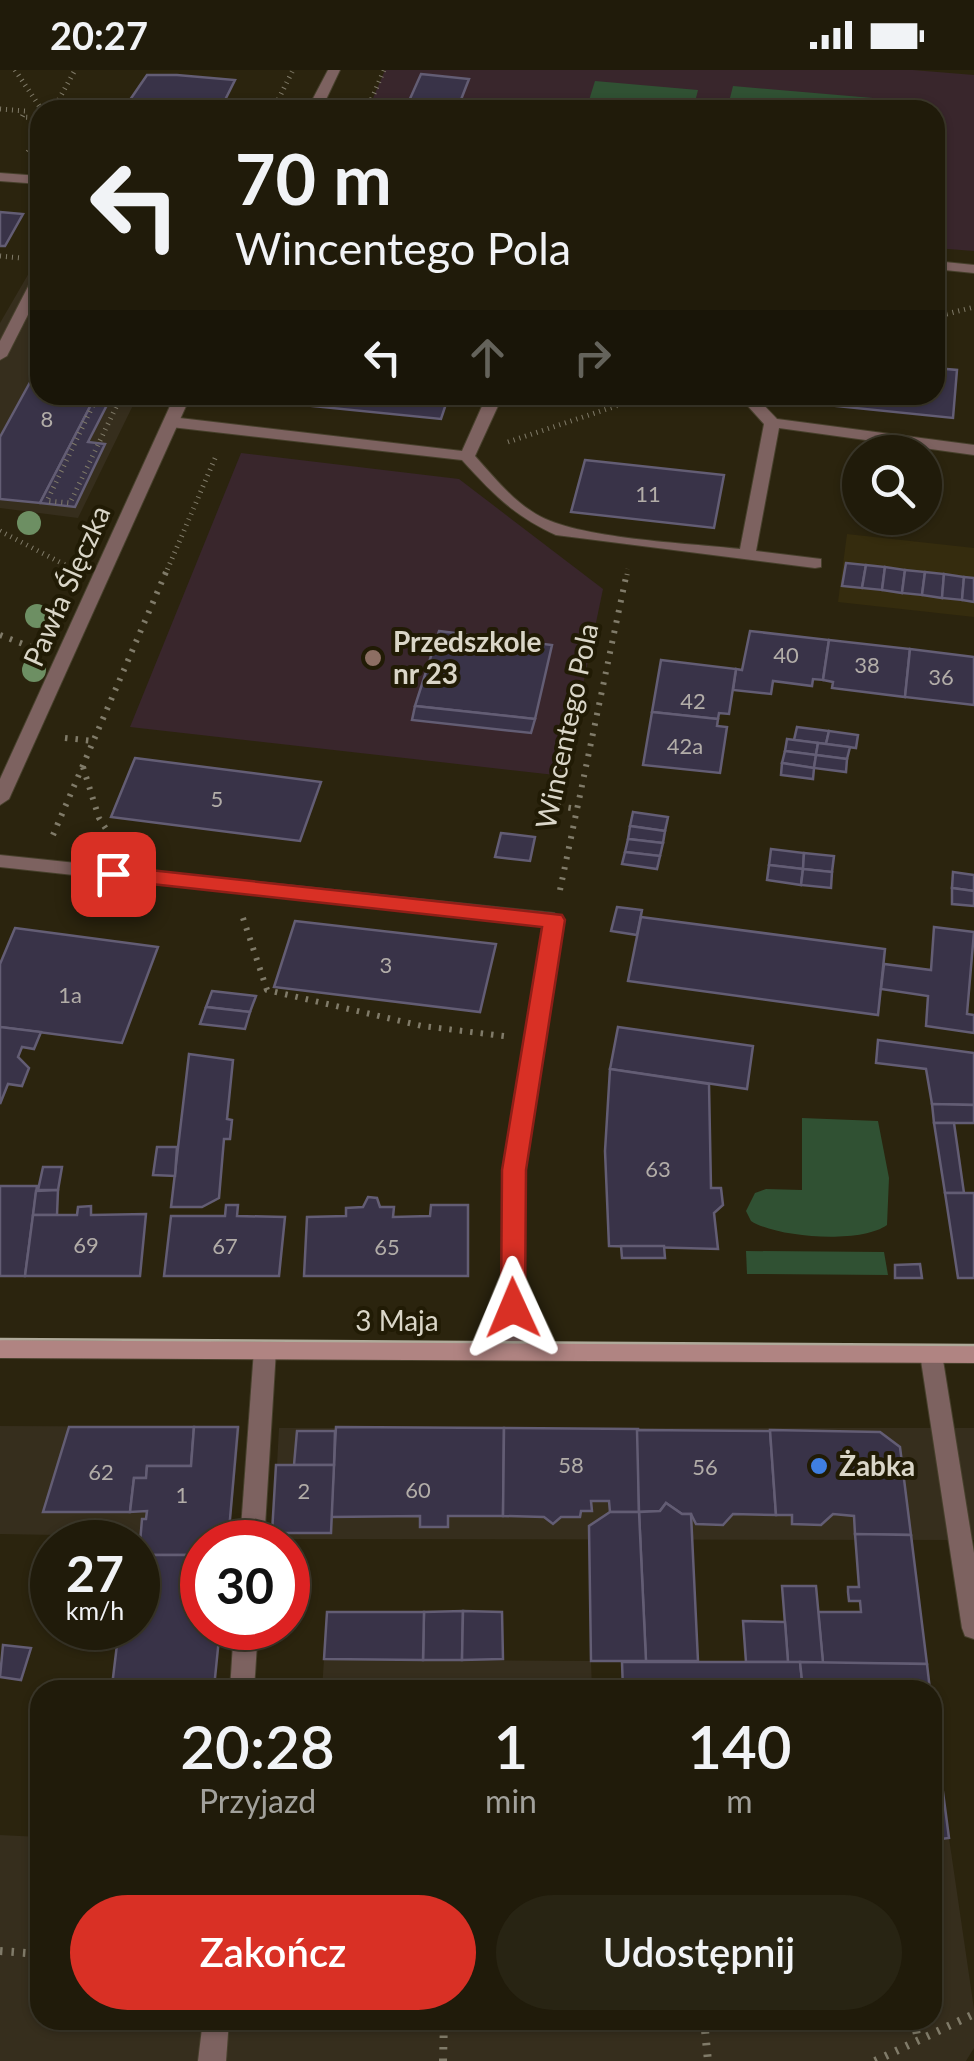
<!DOCTYPE html>
<html lang="pl">
<head>
<meta charset="utf-8">
<style>
	:root { --surface:#201b0a; --page:#282413; --text:#f1f3f6; --muted:#a2a19c; --line:#3d392b; --accent:#d93025 }
	body { margin:0; font-family:Lato,sans-serif; background:var(--page); color:var(--text); height:100vh; display:flex; flex-direction:column; font-size:38px; white-space:nowrap }
	* { box-sizing:border-box; margin:0 }
	p { font-size:32px; color:var(--muted) }
	.icon { flex:none; width:55px; height:55px; fill:none; stroke:currentColor; stroke-width:2; stroke-linecap:round; stroke-linejoin:round }
	.map { position:relative; flex:1; overflow:hidden }
	.panel { position:absolute; left:30px; top:1610px; width:912px; height:350px; display:flex; flex-direction:column; background:var(--surface); border-radius:30px; box-shadow:0 2px 8px #0004,0 0 0 2px var(--line) }
	.panel>* { flex:none }
	.banner { position:absolute; left:30px; top:30px; width:915px; height:305px; border-radius:30px; box-shadow:0 2px 8px #0004,0 0 0 2px var(--line); background:#201b0a; color:var(--text); overflow:hidden }
	.fabs { position:absolute; left:842px; top:365px; display:grid; gap:20px }
	.fabs a { display:grid; place-items:center; width:100px; height:100px; border-radius:50%; background:var(--surface); box-shadow:0 2px 8px #0004,0 0 0 2px var(--line); font-size:50px }
	.speed { position:absolute; left:30px; top:1450px; display:flex; gap:20px; font-size:50px; font-weight:700; text-align:center }
	.speed>* { display:grid; place-content:center; width:130px; height:130px; border-radius:50%; background:var(--surface); box-shadow:0 2px 8px #0004,0 0 0 2px var(--line); line-height:1 }
	.speed small { font-size:25px; font-weight:400 }
	.speed .limit { border:15px solid #d22; background:#fff; color:#111 }
	.pin { position:absolute; display:grid; place-items:center; width:85px; height:85px; color:#fff; margin:-42px; border-radius:20px; box-shadow:0 5px 15px #0006 }
	.me { position:absolute; width:110px; margin:-55px; rotate:359deg; stroke-linejoin:round; filter:drop-shadow(0 0 8px #0008) }
	.turn { display:flex; align-items:center; gap:35px; height:210px; padding:0 40px; font-size:45px }
	.turn .icon { width:130px; height:130px; stroke-width:2.5 }
	.turn b { display:block; font-size:70px; line-height:85px }
	.lanes { display:flex; align-items:center; height:95px; padding:0 40px; background:#0003; justify-content:center; gap:50px; direction:ltr }
	.lanes .off { opacity:.35 }
	.eta { display:flex; justify-content:space-evenly; align-items:center; height:170px; text-align:center }
	.eta b { font-size:60px; font-weight:600; line-height:70px }
	.action { display:flex; gap:20px; margin-top:auto; padding:20px 40px }
	.action a { flex:1; height:115px; border-radius:60px; background:var(--accent); color:#fff; font-size:40px; font-weight:600; line-height:115px; text-align:center }
	.action a+a { background:var(--page); color:var(--text) }
	.status { display:flex; justify-content:space-between; align-items:center; height:70px; padding:0 50px; background:var(--surface); direction:ltr }
	.status svg { height:28px; fill:currentColor }
	.map>svg:first-child { display:block }
</style>
</head>
<body>
<div class="status"><b>20:27</b><svg viewBox="0 0 49 12"><path d="M0 12V9h3v3zM5 12V6h3v6zM10 12V3h3v9zM15 12V0h3v12zM26 1h20v11H26zM47 4h2v5h-2z"/></svg></div>
<div class="map">
<svg width="974" height="1991" viewBox="0 0 974 1991">
	<rect width="100%" height="100%" fill="#2b240e"/>
	<g fill="#362e1d">
		<path d="M40,184V325H138L78,448L0,438V253Z"/>
		<path d="M0,1356L240,1357L229,1468L0,1464Z"/>
		<path d="M279,1358H974V1470L273,1469Z"/>
		<path d="M324,1589L591,1591L592,1620H214H322Z"/>
		<path d="M0,1765L40,1767V1950H932L933,1770L949,1768L974,1939V1978L966,1991H0Z"/>
	</g>
	<path fill="#352c0e" d="M847,464L974,478V547L838,532Z"/>
	<g fill="#39262c">
		<path d="M385,0H913L974,5V181L935,178V40H368Z"/>
		<path d="M241,383L459,409L603,519L564,706L130,657Z"/>
	</g>
	<g fill="#305133">
		<path d="M595,11L698,20L693,40H586Z"/>
		<path d="M733,16L873,28L871,40H727Z"/>
		<path d="M802,1048L878,1051L889,1108L887,1155C861,1174 777,1168 751,1151L746,1141L755,1123L766,1119L802,1120Z"/>
		<path d="M746,1181L884,1182L888,1205L747,1204Z"/>
	</g>
	<g fill="#393348" stroke="#635d74" stroke-width="2.5">
		<path d="M421,4L469,9L457,40H405Z"/>
		<path d="M147,5H177L235,10L220,40H123Z"/>
		<path d="M0,142L23,144L5,176H0Z"/>
		<path d="M40,294V325H96L40,433L0,429V367Z"/>
		<path d="M935,298L957,300L953,348L816,334L817,325H935Z"/>
		<path d="M285,325H449L441,349L282,333Z"/>
		<path d="M93,331L108,333L88,372L105,374L75,437L40,433Z"/>
		<path d="M585,390L724,405L714,458L571,442Z"/>
		<path d="M846,493L866,495L862,518L842,516Z"/>
		<path d="M866,495L885,497L882,520L862,518Z"/>
		<path d="M885,497L905,500L902,523L882,520Z"/>
		<path d="M905,500L925,502L922,525L902,523Z"/>
		<path d="M925,502L944,504L942,528L922,525Z"/>
		<path d="M944,504L964,507L962,530L942,528Z"/>
		<path d="M964,507L974,508V532L962,530Z"/>
		<path d="M439,561L552,575L535,649L415,636Z"/>
		<path d="M750,561L829,570L823,610L813,609L812,616L773,611L771,624L733,620L736,599L742,600Z"/>
		<path d="M829,570L910,579L905,627L832,618L833,612L823,610Z"/>
		<path d="M910,579L974,587V635L905,627Z"/>
		<path d="M661,590L736,599L729,644L719,643L718,649L652,642Z"/>
		<path d="M415,636L535,649L531,663L412,650Z"/>
		<path d="M652,642L718,649L717,656L727,657L720,703L643,695Z"/>
		<path d="M797,657L829,661L826,674L794,670Z"/>
		<path d="M829,661L858,665L856,678L826,674Z"/>
		<path d="M787,669L818,673L816,685L785,681Z"/>
		<path d="M818,673L850,677L847,689L816,685Z"/>
		<path d="M785,681L816,685L814,698L782,693Z"/>
		<path d="M816,685L847,689L846,702L814,698Z"/>
		<path d="M135,688L321,712L300,771L111,747Z"/>
		<path d="M782,693L814,698L813,709L781,705Z"/>
		<path d="M633,742L668,747L665,761L630,756Z"/>
		<path d="M630,756L665,761L663,773L628,769Z"/>
		<path d="M501,763L535,767L530,791L495,787Z"/>
		<path d="M628,769L663,773L660,786L625,782Z"/>
		<path d="M771,779L804,783L803,799L769,795Z"/>
		<path d="M625,782L660,786L657,799L622,794Z"/>
		<path d="M804,783L834,786L832,802L803,799Z"/>
		<path d="M769,795L803,799L801,815L767,810Z"/>
		<path d="M803,799L832,802L831,818L801,815Z"/>
		<path d="M953,802L974,805V821L952,818Z"/>
		<path d="M952,818L974,821V836L952,834Z"/>
		<path d="M617,837L642,840L637,865L611,861Z"/>
		<path d="M641,847L885,879L878,945L628,911Z"/>
		<path d="M295,851L496,874L480,942L274,917Z"/>
		<path d="M934,857L974,862L967,944L974,945V963L926,956L928,926L881,919L884,894L931,900Z"/>
		<path d="M15,858L158,877L122,973L0,957V894Z"/>
		<path d="M212,921L256,926L250,942L206,937Z"/>
		<path d="M206,937L250,942L245,959L200,954Z"/>
		<path d="M0,957L41,962L34,979L22,977L18,987L29,998L22,1016L8,1014L0,1034Z"/>
		<path d="M618,957L753,976L747,1019L610,999Z"/>
		<path d="M878,970L974,983V1035L932,1034L926,999L876,993Z"/>
		<path d="M189,984L233,990L227,1049L232,1050L230,1069H224L219,1128L202,1137H171Z"/>
		<path d="M610,999L709,1014L711,1118H721L723,1135L714,1143L718,1179L609,1176L605,1081Z"/>
		<path d="M932,1034L974,1035V1053H934Z"/>
		<path d="M934,1053H954L964,1123H945Z"/>
		<path d="M157,1077H177L175,1106L153,1105Z"/>
		<path d="M43,1097H62L58,1120H38Z"/>
		<path d="M0,1116H37L25,1206H0Z"/>
		<path d="M58,1120L57,1145H33L36,1121Z"/>
		<path d="M945,1123H974V1208H958Z"/>
		<path d="M368,1127L377,1128L380,1137H394L393,1147L430,1146L431,1135H468V1206H304L307,1147L346,1146V1138L363,1137Z"/>
		<path d="M226,1135H238L237,1146L285,1147L279,1206H164L171,1146H225Z"/>
		<path d="M91,1136V1145L146,1144L140,1206H25L33,1145H77L78,1137Z"/>
		<path d="M621,1176H664L665,1188H622Z"/>
		<path d="M920,1194L922,1208H895V1195Z"/>
		<path d="M69,1357H194L191,1396H147L146,1408H134L130,1442H43Z"/>
		<path d="M194,1357H238L228,1472H202V1485H139L142,1449H146L147,1441L130,1442L134,1408H146L147,1396H191Z"/>
		<path d="M336,1357L504,1358L503,1446H448V1457H420V1446L331,1447Z"/>
		<path d="M504,1358L638,1359L639,1442H610L609,1431H591L592,1441H581L580,1447H561L553,1454L544,1447L503,1446Z"/>
		<path d="M637,1360L770,1361L776,1445L733,1444L723,1455L696,1454L691,1444H682L666,1433L660,1441L639,1442Z"/>
		<path d="M770,1360L880,1362L900,1377L911,1465L855,1464L854,1446L833,1444L821,1455L792,1454V1445H776Z"/>
		<path d="M297,1361H335L334,1395H294Z"/>
		<path d="M276,1395H334L331,1463H272Z"/>
		<path d="M666,1433L682,1444H691L698,1591H646L639,1442L660,1441Z"/>
		<path d="M610,1442H639L646,1591H591L589,1456Z"/>
		<path d="M855,1464L911,1465L927,1594L823,1593L818,1542H861L860,1531H849L848,1522V1517H859Z"/>
		<path d="M138,1485H202V1558H220L214,1618L112,1616L119,1558H138Z"/>
		<path d="M782,1516H816L823,1593L788,1592Z"/>
		<path d="M463,1541L462,1590H423L424,1542Z"/>
		<path d="M463,1541L502,1542L503,1589L462,1590Z"/>
		<path d="M327,1542H424L423,1590L324,1589Z"/>
		<path d="M743,1551L785,1552L788,1592H746Z"/>
		<path d="M3,1575L31,1578L21,1610L0,1607Z"/>
		<path d="M622,1592H800L803,1620H623Z"/>
		<path d="M800,1592L927,1594L930,1620H803Z"/>
		<path d="M932,1638L949,1768L932,1770Z"/>
	</g>
	<g fill="none" stroke-linecap="round" stroke-linejoin="round">
		<g stroke="#47402c" stroke-width="2">
			<g id="lane">
				<path d="M40,203V221L7,286L0,290V271L33,207Z"/>
				<path d="M487,325H503L475,386C493,406 512,430 536,444C577,469 688,473 740,479L764,354L738,325H754L777,349L974,375V385L779,358L756,481L821,489V497L815,498L556,465C514,446 493,424 462,390L171,357L163,352L171,347L462,381Z"/>
				<path d="M0,785L554,843L563,850L554,857L0,797Z"/>
			</g>
		</g>
		<g stroke="#47402c" stroke-width="2">
			<g id="street">
				<path d="M328,0H340L321,40H307Z"/>
				<path d="M0,103L40,106V114L0,111Z"/>
				<path d="M935,191L974,195V203L935,199Z"/>
				<path d="M175,325H191L9,729L0,735V709Z"/>
				<path d="M554,843L563,850L524,1100L522,1281L519,1288L511,1290L503,1288L500,1281L504,1100L545,850Z"/>
				<path d="M265,1271L273,1273L276,1280L264,1472H240L254,1280L257,1273Z"/>
				<path d="M931,1275L939,1277L942,1284L974,1483V1569L965,1566L962,1558L920,1284L923,1277Z"/>
				<path d="M234,1558H258L254,1620H230Z"/>
				<path d="M203,1950H229L226,1991H198Z"/>
			</g>
		</g>
		<g stroke="#47402c" stroke-width="2">
			<path id="secondary" d="M0,1270L974,1275V1293L0,1288Z"/>
		</g>
		<g stroke="#807b69" stroke-width="5" stroke-dasharray="1 5" stroke-linecap="butt">
			<path d="M15,0L42,40"/>
			<path d="M0,39L25,41L22,47L40,48"/>
			<path d="M53,40L75,0"/>
			<path d="M273,40L293,0"/>
			<path d="M367,40L384,0"/>
			<path d="M28,82L40,62"/>
			<path d="M0,186L21,188"/>
			<path d="M935,247L974,237"/>
			<path d="M98,325L47,431L70,433L119,331L144,333"/>
			<path d="M508,372L649,325"/>
			<path d="M0,461L69,497"/>
			<path d="M165,505L216,386"/>
			<path d="M627,505L628,499"/>
		</g>
		<g stroke="#807b69" stroke-width="6" stroke-dasharray="2.5 8" stroke-linecap="butt">
			<path d="M0,565L36,579"/>
			<path d="M65,668L94,671"/>
			<path d="M83,697L99,748L115,773"/>
			<path d="M558,736L577,739"/>
			<path d="M53,765L166,502"/>
			<path d="M560,820L627,502"/>
			<path d="M243,848L267,920L422,956L504,966"/>
		</g>
		<g stroke="#807b69" stroke-width="8" stroke-dasharray="2.5 9" stroke-linecap="butt">
			<path d="M0,1881L40,1884"/>
			<path d="M704,1950L708,1991"/>
			<path d="M914,1950L918,1970"/>
			<path d="M444,1953L485,1950"/>
			<path d="M443,1991L444,1951"/>
			<path d="M875,1991L974,1944"/>
		</g>
		<use href="#lane" fill="#7d6260" fill-rule="evenodd"/>
		<use href="#street" fill="#7d6260" fill-rule="evenodd"/>
		<use href="#secondary" fill="#b08482" fill-rule="evenodd"/>
		<path stroke="#afaa9a" stroke-width="2.5" d="M0,1269L974,1275"/>
	</g>
	<g fill="#6d8f63">
		<circle cx="29" cy="453" r="12"/>
		<circle cx="37" cy="546" r="12"/>
		<circle cx="34" cy="600" r="12"/>
	</g>
	<path fill="#d93025" stroke="#8d1f18" stroke-width="2.5" d="M113,796L562,845L565,850L526,1100L525,1238L522,1246H504L501,1238L502,1100L542,857L106,809L103,804L106,798Z"/>
	<circle fill="#8d6e63" stroke="#211b05" stroke-width="4" cx="373" cy="588" r="10"/>
	<circle fill="#3f7fe0" stroke="#211b05" stroke-width="4" cx="819" cy="1396" r="10"/>
	<g text-anchor="middle" stroke-width="8" stroke-linejoin="round" paint-order="stroke">
		<g font-size="22" fill="#b2ada8">
			<text x="47" y="357">8</text>
			<text x="648" y="432">11</text>
			<text x="786" y="593">40</text>
			<text x="867" y="603">38</text>
			<text x="941" y="615">36</text>
			<text x="693" y="639">42</text>
			<text x="685" y="684">42a</text>
			<text x="217" y="737">5</text>
			<text x="386" y="903">3</text>
			<text x="70" y="933">1a</text>
			<text x="658" y="1107">63</text>
			<text x="86" y="1183">69</text>
			<text x="225" y="1184">67</text>
			<text x="387" y="1185">65</text>
			<text x="571" y="1403">58</text>
			<text x="705" y="1405">56</text>
			<text x="101" y="1410">62</text>
			<text x="418" y="1428">60</text>
			<text x="304" y="1429">2</text>
			<text x="182" y="1433">1</text>
		</g>
		<g font-size="28" fill="#dad6c8" stroke="#211b05">
			<text transform="translate(67 516) rotate(-66)" y="10">Pawła Ślęczka</text>
			<text transform="translate(567 656) rotate(-78)" y="10">Wincentego Pola</text>
			<text x="397" y="1261">3 Maja</text>
		</g>
		<g font-size="28" font-weight="bold" fill="#dad6c8" stroke="#211b05" text-anchor="start">
			<text x="393" y="582">Przedszkole<tspan x="393" dy="32">nr 23</tspan></text>
			<text x="839" y="1406">Żabka</text>
		</g>
	</g>
</svg>
<div class="fabs">
<a><svg class="icon" aria-label="search" viewBox="0 0 24 24"><circle cx="10" cy="10" r="6"/><path d="M15 15l6 6"/></svg></a>
</div>
<div class="speed"><div>27<small>km/h</small></div><div class="limit">30</div></div>
<div class="pin" style="left:113px;top:804px;background:#d93025"><svg class="icon" aria-label="arrive" viewBox="0 0 24 24"><path d="M6 21V4h12l-3 4 3 4H6"/></svg></div>
<svg class="me" style="left:513px;top:1238px" viewBox="-20 -20 40 40"><path d="M0-17L14 15 0 8-14 15z" fill="#d93025" stroke="#fff" stroke-width="4"/></svg>
<div class="banner">
<div class="turn"><svg class="icon" aria-label="left" viewBox="0 0 24 24"><path d="M17 20v-9H6M10 6l-5 5 5 5"/></svg><div><b>70 m</b>Wincentego Pola</div></div>
<div class="lanes"><svg class="icon" aria-label="left" viewBox="0 0 24 24"><path d="M17 20v-9H6M10 6l-5 5 5 5"/></svg><svg class="icon off" aria-label="ahead" viewBox="0 0 24 24"><path d="M12 20V5M6 11l6-6 6 6"/></svg><svg class="icon off" aria-label="right" viewBox="0 0 24 24"><path d="M7 20v-9h11M14 6l5 5-5 5"/></svg></div>
</div>
<section class="panel">
<div class="eta">
<div><b>20:28</b><p>Przyjazd</p></div>
<div><b>1</b><p>min</p></div>
<div><b>140</b><p>m</p></div>
</div>
<div class="action"><a>Zakończ</a><a>Udostępnij</a></div>
</section>
</div>
</body>
</html>
